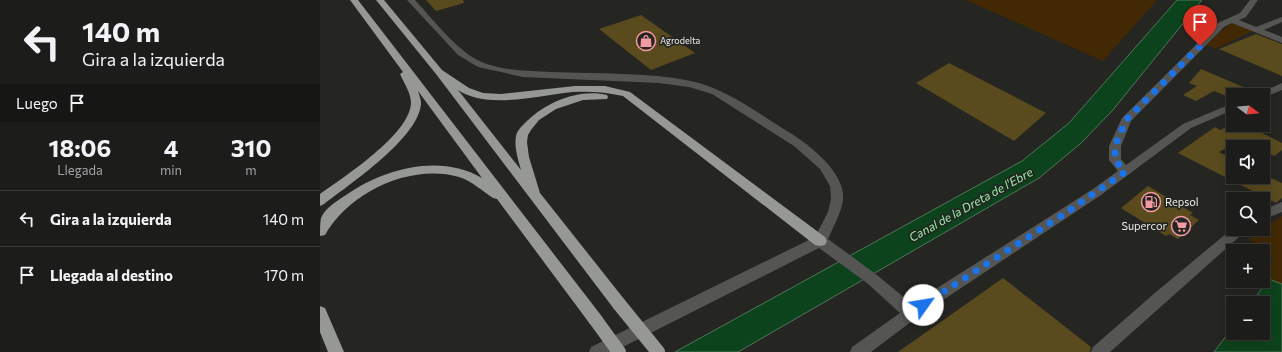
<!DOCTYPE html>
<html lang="es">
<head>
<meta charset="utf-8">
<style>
	:root { --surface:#1c1c1a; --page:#252523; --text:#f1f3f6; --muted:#a0a1a2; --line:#3a3a39 }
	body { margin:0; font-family:Commissioner,sans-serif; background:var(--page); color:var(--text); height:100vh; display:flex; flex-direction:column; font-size:15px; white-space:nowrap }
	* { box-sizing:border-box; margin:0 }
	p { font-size:13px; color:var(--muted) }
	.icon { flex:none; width:22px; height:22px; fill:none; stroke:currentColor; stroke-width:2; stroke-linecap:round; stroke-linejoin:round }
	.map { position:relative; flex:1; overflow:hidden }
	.drawer { display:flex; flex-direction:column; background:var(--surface); width:320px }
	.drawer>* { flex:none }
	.hud { background:#1c1c1a; color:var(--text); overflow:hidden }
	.needle { width:26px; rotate:106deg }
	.controls { position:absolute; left:906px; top:88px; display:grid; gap:8px }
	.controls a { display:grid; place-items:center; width:44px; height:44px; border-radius:0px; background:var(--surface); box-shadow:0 2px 10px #0003,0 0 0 1px var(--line); font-size:20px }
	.pin { position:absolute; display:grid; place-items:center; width:34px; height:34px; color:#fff; margin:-41px -17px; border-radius:50% 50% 50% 0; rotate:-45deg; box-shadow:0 0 4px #0007 }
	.pin .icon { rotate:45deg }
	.me { position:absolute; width:44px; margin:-22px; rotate:58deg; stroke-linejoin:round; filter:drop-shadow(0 0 3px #0008) }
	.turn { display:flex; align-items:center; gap:14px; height:84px; padding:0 16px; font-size:18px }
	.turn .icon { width:52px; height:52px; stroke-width:2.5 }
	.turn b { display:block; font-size:28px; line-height:34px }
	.then { display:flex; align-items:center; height:38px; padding:0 16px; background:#0003; gap:8px; font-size:15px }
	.eta { display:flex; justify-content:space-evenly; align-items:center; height:68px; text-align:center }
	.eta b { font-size:24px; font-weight:700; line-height:28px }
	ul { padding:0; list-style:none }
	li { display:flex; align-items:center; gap:12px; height:56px; padding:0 16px; border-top:1px solid var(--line) }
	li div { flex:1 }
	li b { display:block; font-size:15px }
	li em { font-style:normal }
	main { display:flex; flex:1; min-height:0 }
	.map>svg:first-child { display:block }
</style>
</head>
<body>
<main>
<section class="drawer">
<div class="hud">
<div class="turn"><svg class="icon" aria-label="left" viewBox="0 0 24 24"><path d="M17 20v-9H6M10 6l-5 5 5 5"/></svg><div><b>140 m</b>Gira a la izquierda</div></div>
<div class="then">Luego<svg class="icon" aria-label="arrive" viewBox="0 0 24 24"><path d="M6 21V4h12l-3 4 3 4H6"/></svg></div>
</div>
<div class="eta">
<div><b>18:06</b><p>Llegada</p></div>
<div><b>4</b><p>min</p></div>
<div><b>310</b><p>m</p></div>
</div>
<ul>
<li><svg class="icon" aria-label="left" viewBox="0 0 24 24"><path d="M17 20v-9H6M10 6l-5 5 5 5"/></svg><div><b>Gira a la izquierda</b></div><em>140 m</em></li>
<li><svg class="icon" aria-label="arrive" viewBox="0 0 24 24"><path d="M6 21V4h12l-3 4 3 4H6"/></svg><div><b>Llegada al destino</b></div><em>170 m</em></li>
</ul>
</section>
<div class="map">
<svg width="962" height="352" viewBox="0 0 962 352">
	<rect width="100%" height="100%" fill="#252522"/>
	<g fill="#422904">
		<path d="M646,0H837L783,61Z"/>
		<path d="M912,23L933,31L895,49L885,44Z"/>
		<path d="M962,216V284L949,279L952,261L929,239Z"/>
	</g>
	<g fill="#0d431c" stroke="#50765a">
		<path d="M857,0H882L792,111L760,144L719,178L418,352H355L702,161L749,123Z"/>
		<path d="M949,279L962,284V352H894L913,327V333H943V303H931Z"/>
	</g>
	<g fill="#594b1e">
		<path d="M106,0H143L144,3L116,11Z"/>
		<path d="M321,15L375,53L331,70L279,29Z"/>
		<path d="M936,34L962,44V76L899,49Z"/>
		<path d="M629,63L726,113L694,141L596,83Z"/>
		<path d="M881,69L928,89L909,97L894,91L876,101L863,95L877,86L869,83Z"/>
		<path d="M911,125H926L962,143V150L954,156L943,150V147H937L922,139L899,152L913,159V177H949L962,183V198L956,203L858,153L895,127L900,130Z"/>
		<path d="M828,186L873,213L870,215L879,220L858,239L849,234L846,236L801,208Z"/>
		<path d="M683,278L771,347L770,352H578Z"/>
	</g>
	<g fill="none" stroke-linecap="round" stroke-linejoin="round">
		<g fill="#555554" fill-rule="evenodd">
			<path d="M87,0H95C114,20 138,53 164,63C185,71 210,71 232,72C277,74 327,72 371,81C408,89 440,115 472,134C492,147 526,174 523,200C521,214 513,227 508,239L557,275L592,304L773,189L798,171L789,160V146L802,118L898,23L920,13L930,0H938L926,17L919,20L936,27L962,17V22L944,30L962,37V43L912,23L904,27L811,121L801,146V159L806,165L863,124L913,103V110L871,128L781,195L596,318L551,352H530L532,347L580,313L547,283L499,248L293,352H269L271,347L495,237L508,212L511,199L510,186L500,169L474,146L392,94L369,87L339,83L203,77L158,67L138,55Z"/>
			<path d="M962,83V90L943,98V95H936Z"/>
			<path d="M962,202V212L943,220V210Z"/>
			<path d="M913,228L928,229L790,352H771L773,347L836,292Z"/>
		</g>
		<g fill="#969895" fill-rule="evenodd">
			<path d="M30,0H38L280,314L283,319L280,324L275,326L270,324L177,199L173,198C162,191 152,181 139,177C91,163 29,192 5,235L0,236C0,231 0,223 1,218C5,208 17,201 26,195C63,169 120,153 162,178L98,91C99,95 101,99 101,103C100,137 30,184 4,204L0,206V194C24,177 90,134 91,103C91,93 84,83 80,74L83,72Z"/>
			<path d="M56,0H64L122,70L149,88L163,93L181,94L255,86H285L310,92L505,237L507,241L505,245L500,246L495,245L303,96C286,92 270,91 253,92C220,95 167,110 138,90L201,170C198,159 194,147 196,136C197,130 203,125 207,121C226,102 260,88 287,95L288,97L287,99L263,100L236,109L219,120L211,130L208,135L207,142L209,157L220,193L304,299L307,304L304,309L299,310L294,309L116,74Z"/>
			<path d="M0,306L5,308L24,352H8L0,332Z"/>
		</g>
		<g stroke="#969895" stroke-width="14">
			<path d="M299,304L338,352"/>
			<path d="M275,319L299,352"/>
		</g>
	</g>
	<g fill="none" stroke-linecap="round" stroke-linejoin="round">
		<path stroke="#1a73e8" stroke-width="7" stroke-dasharray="0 12.6" d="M603,305L744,214L805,172L795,160V146L806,120L880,46"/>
	</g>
	<defs>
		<g id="shop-ring" transform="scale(1)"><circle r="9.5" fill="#252522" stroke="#f49aa1" stroke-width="1.5"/><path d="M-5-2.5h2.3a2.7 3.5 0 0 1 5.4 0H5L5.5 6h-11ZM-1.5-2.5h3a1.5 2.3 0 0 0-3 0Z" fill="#f49aa1"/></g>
		<g id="fuel-ring" transform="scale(1)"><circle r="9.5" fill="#252522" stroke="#f49aa1" stroke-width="1.5"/><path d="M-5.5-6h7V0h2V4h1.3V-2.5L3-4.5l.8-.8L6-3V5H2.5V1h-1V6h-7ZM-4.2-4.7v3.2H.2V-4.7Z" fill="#f49aa1"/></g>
		<g id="supermarket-ring" transform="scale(1)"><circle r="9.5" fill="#252522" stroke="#f49aa1" stroke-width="1.5"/><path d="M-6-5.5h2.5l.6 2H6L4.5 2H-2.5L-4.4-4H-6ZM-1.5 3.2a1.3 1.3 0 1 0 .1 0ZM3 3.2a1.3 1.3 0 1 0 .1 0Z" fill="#f49aa1"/></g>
	</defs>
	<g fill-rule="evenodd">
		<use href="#shop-ring" x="326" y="41"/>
		<use href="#fuel-ring" x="831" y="202"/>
		<use href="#supermarket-ring" x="861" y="226"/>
	</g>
	<g text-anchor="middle" stroke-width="3.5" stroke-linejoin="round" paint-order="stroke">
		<g font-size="9" fill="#ededeb" stroke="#252522" text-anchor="start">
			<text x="340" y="44">Agrodelta</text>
		</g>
		<g font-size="11" fill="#ededeb" stroke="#252522" text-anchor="start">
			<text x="845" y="206">Repsol</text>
			<text x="847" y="230" text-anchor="end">Supercor</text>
		</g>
		<g font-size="12" font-style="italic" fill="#94f1a4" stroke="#252522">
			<text transform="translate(651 205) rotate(-29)" y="4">Canal de la Dreta de l'Ebre</text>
		</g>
	</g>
</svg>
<div class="controls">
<a><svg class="needle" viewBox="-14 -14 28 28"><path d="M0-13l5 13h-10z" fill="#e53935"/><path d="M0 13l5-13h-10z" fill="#a0a1a2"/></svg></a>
<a><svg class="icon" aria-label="sound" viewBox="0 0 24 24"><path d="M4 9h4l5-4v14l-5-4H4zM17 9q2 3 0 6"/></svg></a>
<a><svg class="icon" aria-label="search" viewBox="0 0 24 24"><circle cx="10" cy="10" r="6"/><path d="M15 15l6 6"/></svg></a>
<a>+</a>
<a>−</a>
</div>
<div class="pin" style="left:880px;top:46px;background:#d93025"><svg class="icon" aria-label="arrive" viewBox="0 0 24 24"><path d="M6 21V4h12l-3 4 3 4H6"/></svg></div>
<svg class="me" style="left:603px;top:305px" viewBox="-20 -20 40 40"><circle r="19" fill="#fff"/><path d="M0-13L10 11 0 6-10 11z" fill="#1a73e8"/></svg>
</div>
</main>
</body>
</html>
